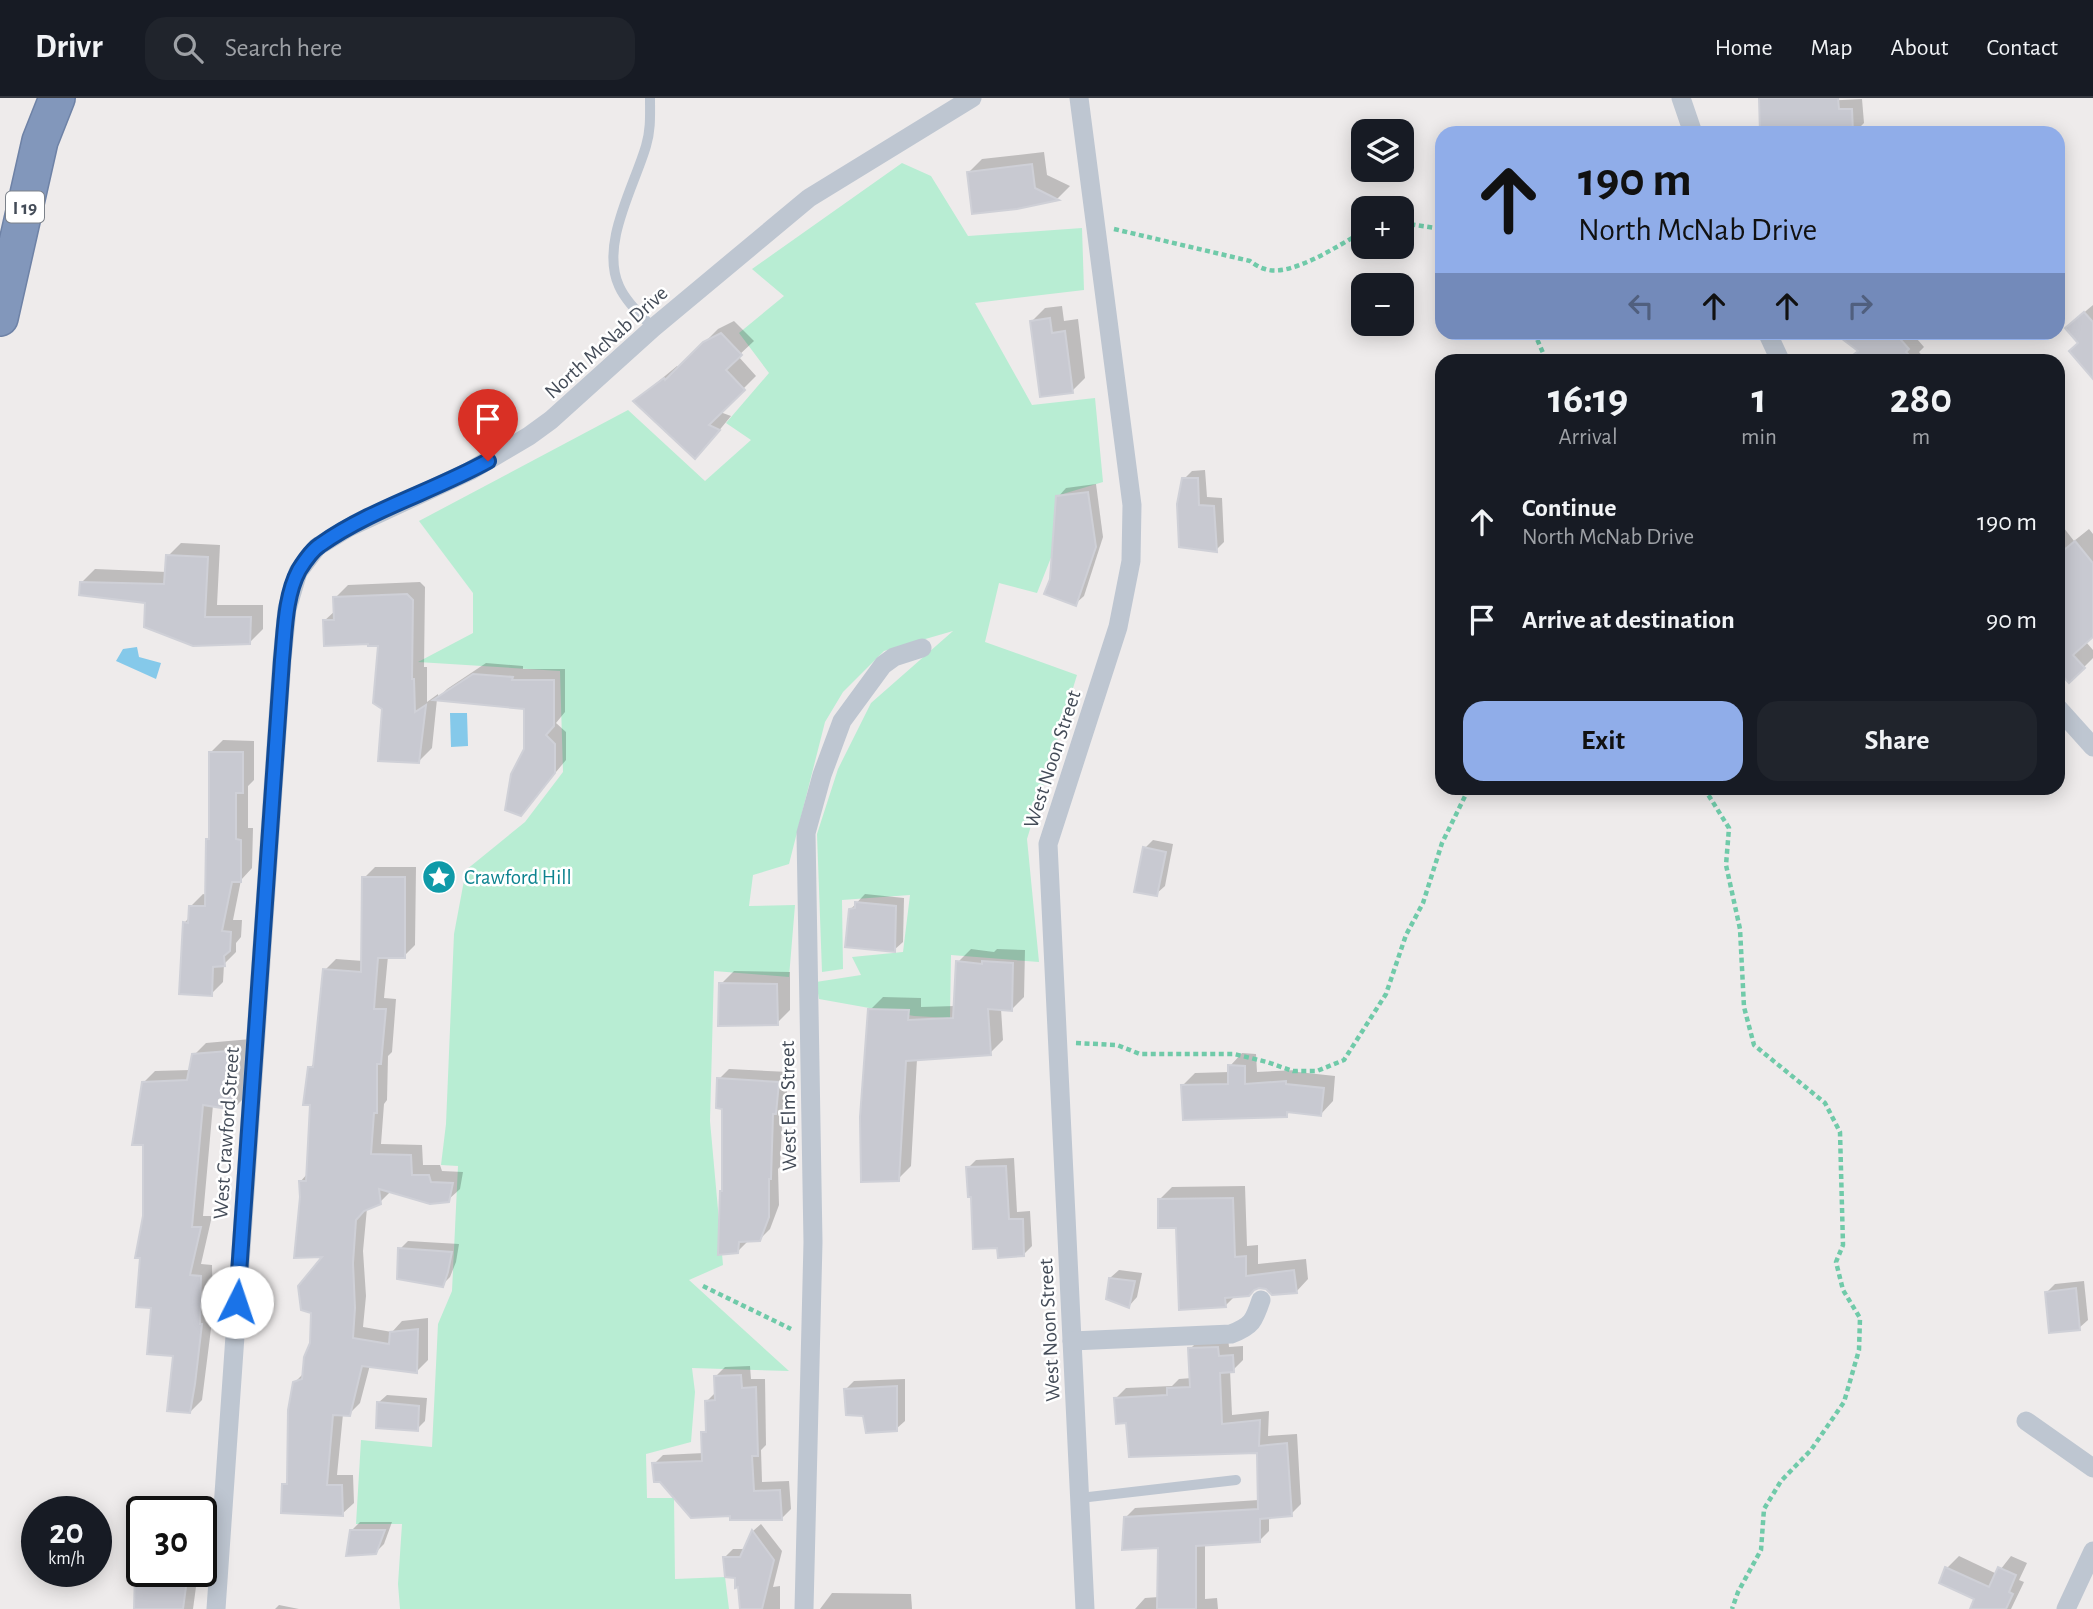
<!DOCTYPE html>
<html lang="en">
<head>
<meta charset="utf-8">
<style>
	:root { --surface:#171b24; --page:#20242c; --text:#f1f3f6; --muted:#9ea1a6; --line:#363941; --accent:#90ade9 }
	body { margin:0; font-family:"Alegreya Sans",sans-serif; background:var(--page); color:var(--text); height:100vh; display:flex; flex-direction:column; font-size:26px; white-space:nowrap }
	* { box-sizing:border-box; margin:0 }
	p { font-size:23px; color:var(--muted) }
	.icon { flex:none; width:38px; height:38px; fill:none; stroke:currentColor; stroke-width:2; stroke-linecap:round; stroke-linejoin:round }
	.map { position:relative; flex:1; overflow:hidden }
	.side { position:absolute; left:1435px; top:256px; width:630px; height:441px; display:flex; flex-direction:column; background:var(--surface); border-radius:21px; box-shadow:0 4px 18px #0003 }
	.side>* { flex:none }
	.banner { position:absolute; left:1435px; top:28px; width:630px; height:214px; border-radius:21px; box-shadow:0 4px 18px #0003; background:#90ade9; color:#111; overflow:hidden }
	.fabs { position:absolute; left:1351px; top:21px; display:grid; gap:14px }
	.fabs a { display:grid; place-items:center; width:63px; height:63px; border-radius:14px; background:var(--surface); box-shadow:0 4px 18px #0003; font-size:35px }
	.speed { position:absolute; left:21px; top:1398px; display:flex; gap:14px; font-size:35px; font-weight:700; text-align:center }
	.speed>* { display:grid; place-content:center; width:91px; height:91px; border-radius:50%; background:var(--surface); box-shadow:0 4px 18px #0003; line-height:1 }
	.speed small { font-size:18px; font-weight:400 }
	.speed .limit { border:4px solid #111; border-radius:10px; background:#fff; color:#111 }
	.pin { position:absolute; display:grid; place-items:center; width:60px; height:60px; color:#fff; margin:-72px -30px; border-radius:50% 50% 50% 0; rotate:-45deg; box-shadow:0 0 7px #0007 }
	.pin .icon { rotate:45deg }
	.me { position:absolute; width:77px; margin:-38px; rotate:4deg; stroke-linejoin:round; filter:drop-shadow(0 0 5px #0008) }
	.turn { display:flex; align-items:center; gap:24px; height:147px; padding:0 28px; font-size:32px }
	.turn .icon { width:91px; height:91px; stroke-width:2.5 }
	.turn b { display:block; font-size:49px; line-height:60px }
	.lanes { display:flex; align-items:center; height:66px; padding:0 28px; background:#0003; justify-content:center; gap:35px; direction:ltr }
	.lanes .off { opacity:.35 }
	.eta { display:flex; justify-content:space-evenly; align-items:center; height:119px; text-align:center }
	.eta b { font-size:42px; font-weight:600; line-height:49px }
	.cta { display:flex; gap:14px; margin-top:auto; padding:14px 28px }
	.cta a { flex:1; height:80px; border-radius:21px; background:var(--accent); color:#111; font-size:28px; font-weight:600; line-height:80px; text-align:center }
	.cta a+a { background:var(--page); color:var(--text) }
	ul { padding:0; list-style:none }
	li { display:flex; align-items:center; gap:21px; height:98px; padding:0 28px }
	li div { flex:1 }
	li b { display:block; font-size:26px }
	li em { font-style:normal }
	header { display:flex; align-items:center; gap:42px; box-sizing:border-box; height:98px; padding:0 35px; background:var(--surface); border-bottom:2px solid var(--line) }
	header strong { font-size:33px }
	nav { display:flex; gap:38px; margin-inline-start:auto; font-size:24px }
	.search { width:490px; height:63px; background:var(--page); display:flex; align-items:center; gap:18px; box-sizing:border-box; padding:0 24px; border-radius:21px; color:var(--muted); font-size:26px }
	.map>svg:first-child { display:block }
</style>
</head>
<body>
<header>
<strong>Drivr</strong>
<div class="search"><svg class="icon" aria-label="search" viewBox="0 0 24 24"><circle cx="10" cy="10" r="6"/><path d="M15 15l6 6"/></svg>Search here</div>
<nav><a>Home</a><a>Map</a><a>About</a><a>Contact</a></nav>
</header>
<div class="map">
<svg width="2093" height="1511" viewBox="0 0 2093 1511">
	<rect width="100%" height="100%" fill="#eeebeb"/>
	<path fill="#b8edd3" d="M902,65L931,78L968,138L1082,130L1084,192L975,205L1032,307L1095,300L1103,384L1056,398L1052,457L1037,495L999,485L985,544L1077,577L1027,741L1039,864L951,857L950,920L914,918L819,901L816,884L861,877L852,859L903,854L910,797L842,802L843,871L822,874L817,736L838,671L871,605L953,533L884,553L843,594L825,624L789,766L753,777L749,808L795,807L789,879L714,873L710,1023L723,1167L689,1182L789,1273L692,1270L695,1294L691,1344L646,1356L647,1400H674L675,1481L725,1479L729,1511H400L398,1486L402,1426H356L361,1342L432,1349L438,1226L452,1193L458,1068L441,1067L446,1026L454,836L466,772L525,724L563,674L560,573L418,564L473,535V495L419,423L628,312L705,383L751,342L726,325L769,275L739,235L784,198L752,171Z"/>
	<g fill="#85c9ea">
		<path d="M137,549L139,559L161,565L156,581L116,563L123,551Z"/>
		<path d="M450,615H467L468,648L451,649Z"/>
	</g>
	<g fill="#0003">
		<path d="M1760,0H1822V3L1862,1L1864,25L1854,35H1762Z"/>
		<path d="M1044,54L1047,77L1070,88L1058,100L974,114L969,74L982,61Z"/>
		<path d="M2093,207V278L2080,245V218Z"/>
		<path d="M1062,208L1064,223L1078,221L1085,280L1072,293L1032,223L1045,210Z"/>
		<path d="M734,223L754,243L738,258L756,278L720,314L731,318L708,346L636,302L677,268L679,270L718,231Z"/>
		<path d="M1836,234H1916L1920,238L1917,241L1924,249L1919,254L1926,262H1852L1860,252Z"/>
		<path d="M1205,372L1207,399L1222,400L1224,444L1216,452L1184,381L1192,373Z"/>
		<path d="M1096,386L1103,439L1084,498L1075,506L1052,481L1058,399L1066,390Z"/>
		<path d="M2060,425L2074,443L2089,431L2093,436V537L2086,544L2093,552V560L2084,569L2058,570Z"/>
		<path d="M181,445L220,447L217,507H263V531L250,544L147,503L82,484L95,471L167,474L168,458Z"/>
		<path d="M420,484L425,489L424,569H427V604L438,596V600L447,591L486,565L523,568V571H565V614L556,625L566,634V662L521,716L526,651L525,610L437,601L432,650L419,663L384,610L380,547L324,523L336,512L335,500L348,487Z"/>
		<path d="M223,642L254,643V682L248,688V730H253L252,770L241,782L233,822H242L241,839L236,845V854L224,866L223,884L211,896L184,825L190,819L191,808L203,796L207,797L208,742L211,738V654Z"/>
		<path d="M1153,742L1173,746L1165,788L1156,796L1145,750Z"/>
		<path d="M375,769H416L415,847L404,858H388L384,900L396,901L392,954L388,958L387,1002L384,1006L381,1046L422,1047L423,1067H440L442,1073L463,1074L460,1091L448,1102L391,1093L380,1104L367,1110L363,1153L366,1198L363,1229L392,1234L402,1223L428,1220V1262L417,1273L370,1267L360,1305L349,1316H343L337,1377H353L354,1405L342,1416L284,1387L289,1382L294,1285L304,1275L312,1245L325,1157L302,1099L300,1084L308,1075L312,1006L310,970L316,963L325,872L336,861L363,863L364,780Z"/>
		<path d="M865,796L904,800L903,844L894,852L850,812Z"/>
		<path d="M971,851L994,854L997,851L1025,852L1024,899L1011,912L1001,911L1003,942L990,955L917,961L911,1068L898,1081L870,912L883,899L921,900V909L955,908L958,864Z"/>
		<path d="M734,873L790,874V912L777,925L721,886Z"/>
		<path d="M251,941L245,999L233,1011L213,1007L203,1118H212L201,1166L212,1167L213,1215L202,1302L190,1314L174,1257L153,1208L144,1119L143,985L155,973L191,972L194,957L206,945Z"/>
		<path d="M1242,955L1256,956L1257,974L1298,972V974L1335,978L1333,1003L1321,1016L1291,1013L1286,1017L1183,987L1195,975L1230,974V968Z"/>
		<path d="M729,971L789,974L786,1004L783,1008L780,1069L778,1071L779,1107L770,1131L759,1142L748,1143L737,1154L724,1092V1009L719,981Z"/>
		<path d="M1014,1060L1017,1114L1030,1113L1032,1148L1023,1157L999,1148L972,1098L968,1070L976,1062Z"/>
		<path d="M1245,1088L1247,1148L1258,1147V1166L1306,1161L1308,1181L1296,1194L1259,1188L1235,1198L1225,1208L1160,1101L1172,1089Z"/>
		<path d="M408,1143L459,1146L456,1164L450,1179L442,1187L400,1151Z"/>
		<path d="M1119,1172L1142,1175L1137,1199L1129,1208L1110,1180Z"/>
		<path d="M2084,1183L2088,1222L2079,1230L2047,1194L2055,1186Z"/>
		<path d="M1228,1240L1229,1249L1243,1248V1262L1233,1272H1230L1232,1317L1269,1313L1268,1338L1297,1336L1301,1406L1291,1416L1269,1418V1433L1259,1443L1205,1446V1501L1217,1500L1218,1511H1135L1145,1500L1159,1499L1160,1448L1125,1420L1135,1410L1259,1402V1353L1128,1324L1116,1300L1126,1290L1172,1288L1179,1281L1192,1280L1190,1251L1200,1241Z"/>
		<path d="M750,1268L751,1281H765L766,1347L761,1352L762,1384L789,1383L791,1411L782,1420L732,1416L654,1366L663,1357L704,1355L703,1335L708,1330L707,1303L716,1294L715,1279L725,1269Z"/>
		<path d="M905,1281V1323L896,1331L864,1316L846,1291L854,1283Z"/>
		<path d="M387,1297L427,1300L425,1323L417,1331L378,1305Z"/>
		<path d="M360,1424H392L384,1446L375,1455L351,1433Z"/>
		<path d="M761,1426L782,1453L773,1489L780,1488V1511H741L740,1487L725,1459L733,1451H745L753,1433Z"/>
		<path d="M201,1443L203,1463L201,1465Z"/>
		<path d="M142,1449V1474H198L193,1511H135L137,1454Z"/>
		<path d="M1959,1458L1997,1476L2011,1458L2027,1465L2019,1482L2024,1484L2011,1511H1972L1977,1500L1947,1470Z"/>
		<path d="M832,1495L911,1496L912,1511H820Z"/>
		<path d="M279,1507L299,1511H275Z"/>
	</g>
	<g fill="#c8c9d1" stroke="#cfd0d7" stroke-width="2">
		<path d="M1759,0H1838L1839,11H1852L1853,35H1760Z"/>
		<path d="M1032,66L1035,90L1059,102L1017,111L972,116L967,74Z"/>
		<path d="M2084,214L2093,224V281L2069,253L2078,245L2065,230Z"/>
		<path d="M1050,220L1052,235L1065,233L1073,295L1040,299L1030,223Z"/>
		<path d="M1833,234H1894L1909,251L1906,254L1914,262H1847L1858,253Z"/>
		<path d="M721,235L742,257L726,272L745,292L709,327L720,332L695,361L633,303L664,280L665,282L703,244Z"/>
		<path d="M1182,380H1198L1199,407L1214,408L1217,454L1179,449L1177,406Z"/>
		<path d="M1088,394L1096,449L1076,508L1044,496L1050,481L1056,398Z"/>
		<path d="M2075,443L2093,465V539L2073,557L2085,570L2069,585L2058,573V457Z"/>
		<path d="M166,457L208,459L205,519H251L250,546L193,548L144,529L145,505L79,497L80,484L164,486Z"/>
		<path d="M407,496L413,502L412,581H414L415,614L426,607L419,665L378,663L382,611L373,605L378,548H368V546L324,548L323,522H334L333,499Z"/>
		<path d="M473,576L513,579L512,582H554V628L546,637L555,646V675L521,718L505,712L511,676L524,651V611L433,602Z"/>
		<path d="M209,654H243V695H236V741L241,742V784H232L222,833L231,834L230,853L224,858L225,868L213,869L212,898L179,896L183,824L188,825L189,808H205L206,741H209Z"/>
		<path d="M1143,749L1166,754L1157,798L1134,794Z"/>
		<path d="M362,779H405V860H378L374,911H386L381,966H377V1015H374L371,1056L411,1057L412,1077H429L431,1084L453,1085L449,1104L430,1106L379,1091L381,1106L364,1113L356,1122L353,1165L355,1210L353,1240L389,1246L390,1234L418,1231L417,1275L362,1268L350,1318L333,1317L327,1387H342L343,1418L281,1415L282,1386H287L288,1312L293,1284L302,1281L304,1259L310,1245L311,1215L301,1212L298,1188L322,1159L294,1160L300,1099L299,1083H306L310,1007H303L308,969H313L323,871L361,874Z"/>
		<path d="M855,804L896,808L895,854L845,849L849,811L855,810Z"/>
		<path d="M956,863L982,866V863L1013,865L1012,913L988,911L991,957L906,963L899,1083L861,1084L860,1019L868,911L909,912L908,922L953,920Z"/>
		<path d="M719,885L777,886L778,927L718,928Z"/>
		<path d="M240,952L234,1012L203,1007L192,1129H201L190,1177L201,1178L200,1226H202L195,1286L190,1315L167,1313L173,1258L147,1256L151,1210L136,1209L140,1160H135L143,1118V1047H132L142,984L187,982L192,956Z"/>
		<path d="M1228,967L1245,968V986L1286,983V986L1324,990L1321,1018L1287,1014V1019L1183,1022L1181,987L1228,986Z"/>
		<path d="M717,980L779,984L776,1016H773L771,1081H769V1119L760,1143L739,1144L738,1155L718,1157L720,1093H722V1011L716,1010Z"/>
		<path d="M1006,1068L1009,1121H1023L1024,1158L998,1160L997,1150L973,1151L971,1099H968L966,1069Z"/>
		<path d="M1233,1100L1235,1159L1246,1158V1178L1294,1172L1297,1195L1272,1197L1266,1191L1259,1190L1254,1192L1249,1198L1225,1200L1226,1209L1179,1212L1176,1130H1158V1101Z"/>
		<path d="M398,1150L452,1154L448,1174L443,1189L397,1181Z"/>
		<path d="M1109,1180L1135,1183L1129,1210L1106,1201Z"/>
		<path d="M2076,1190L2080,1232L2049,1235L2045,1194Z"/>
		<path d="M1218,1249L1219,1258L1233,1257L1234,1274L1220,1275L1222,1326L1260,1322L1259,1348L1287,1345L1292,1418L1260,1421V1444L1196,1448V1511H1157L1158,1450L1122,1452L1124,1419L1258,1411L1257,1355L1129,1359L1126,1325L1116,1326L1114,1300L1167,1297V1290L1190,1289L1188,1250Z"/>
		<path d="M741,1277L742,1290L756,1289L758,1358H752L754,1393L780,1392L782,1422H730V1418L691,1420L660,1384H654L652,1365L702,1363L701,1334H706L705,1303L715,1302L714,1278Z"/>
		<path d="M897,1288V1333L866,1335L863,1318L846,1317L844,1291Z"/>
		<path d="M377,1304L419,1308L418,1333L376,1330Z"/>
		<path d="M350,1432H385L376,1456L346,1458Z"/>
		<path d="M752,1432L774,1462L762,1511H740L738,1489L735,1490V1480L725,1479L723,1459H740Z"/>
		<path d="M1945,1469L1989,1489L1998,1469L2016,1477L2009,1494L2013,1496L2006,1511H1970L1974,1501L1939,1485Z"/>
		<path d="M135,1474H188L183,1511H134Z"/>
	</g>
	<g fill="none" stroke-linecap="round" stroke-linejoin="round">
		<g stroke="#6e82a6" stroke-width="38">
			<path id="highway" d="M0,220L40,43L57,0"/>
		</g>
		<g stroke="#70caa9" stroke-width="4.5" stroke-dasharray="5 3.5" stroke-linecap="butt">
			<path d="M1402,125L1442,131"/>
			<path d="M1114,131L1250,163C1254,166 1260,170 1265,171C1291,180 1340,146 1363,134"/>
			<path d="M1534,234L1546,262"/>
			<path d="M1704,690L1729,730L1726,767L1740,831L1744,909L1754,947L1825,1005L1840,1034L1843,1147L1836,1164L1843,1192L1860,1220L1859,1252L1844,1304L1811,1352L1781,1383L1764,1411L1761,1452L1738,1494L1732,1511"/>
			<path d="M1076,945L1117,947L1140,956H1234L1267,964L1293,973H1317L1344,962L1386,896L1406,837L1423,805L1442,745L1469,690"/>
			<path d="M703,1188L791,1231"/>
		</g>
		<g stroke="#bec6d1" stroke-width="10">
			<path d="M650,0C650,16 651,32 646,48C634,89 600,146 619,188C626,204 642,218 653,230"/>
			<path d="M1080,1400L1236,1382"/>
		</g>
		<g stroke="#bec6d1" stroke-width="19">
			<path d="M1079,0L1132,407L1131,463L1118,529L1048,746L1085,1511"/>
			<path d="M1681,0L1693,35"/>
			<path d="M1767,234L1780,262"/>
			<path d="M2058,610L2093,649"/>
			<path d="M1072,1243L1231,1236C1252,1228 1254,1223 1261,1202"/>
			<path d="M2026,1323L2093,1370"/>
			<path d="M216,1511L282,562L287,511L298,474L317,449L348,430L470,373L529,338L551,322L653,230L809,100L972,0"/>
			<path d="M804,1511L813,1144L806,735L822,677L842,623L883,567L894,559L922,550"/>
			<path d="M2066,1511L2093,1453"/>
		</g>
		<use href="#highway" stroke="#8297bb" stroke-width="35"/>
	</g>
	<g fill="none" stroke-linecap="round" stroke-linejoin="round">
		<g stroke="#114b97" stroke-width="18">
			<path id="route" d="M237,1204L282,562C285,533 285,498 299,472C304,464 312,452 320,447C371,411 434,393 488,363"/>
		</g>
		<use href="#route" stroke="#1a73e8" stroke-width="12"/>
	</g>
	<defs>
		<g id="sight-disc" transform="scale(1.75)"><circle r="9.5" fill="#0f9aa8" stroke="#fff"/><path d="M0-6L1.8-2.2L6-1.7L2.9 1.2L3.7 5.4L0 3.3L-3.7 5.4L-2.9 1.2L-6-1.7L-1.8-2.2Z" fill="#fff"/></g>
	</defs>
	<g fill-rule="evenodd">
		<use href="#sight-disc" x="439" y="779"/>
	</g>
	<g text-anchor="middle" stroke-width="5" stroke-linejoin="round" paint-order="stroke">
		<rect fill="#fff" stroke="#7c828a" stroke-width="2" x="6" y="93.5" width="38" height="31" rx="5"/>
		<g font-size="19" font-weight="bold" fill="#444c58">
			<text x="25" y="116">I 19</text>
		</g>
		<g font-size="21" fill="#444c58" stroke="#fff">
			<text transform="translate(606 244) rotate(-42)" y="7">North McNab Drive</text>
			<text transform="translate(1052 661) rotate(-72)" y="7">West Noon Street</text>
			<text transform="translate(788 1008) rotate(-91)" y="7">West Elm Street</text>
			<text transform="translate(226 1035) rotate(-86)" y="7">West Crawford Street</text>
			<text transform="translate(1049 1232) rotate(-93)" y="7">West Noon Street</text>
		</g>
		<g font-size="21" fill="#0d838f" stroke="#fff" text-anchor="start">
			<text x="464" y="786">Crawford Hill</text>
		</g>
	</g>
</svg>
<div class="fabs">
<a><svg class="icon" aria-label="layers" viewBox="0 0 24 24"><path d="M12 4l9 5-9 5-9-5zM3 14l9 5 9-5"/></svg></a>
<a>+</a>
<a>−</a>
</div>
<div class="speed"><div>20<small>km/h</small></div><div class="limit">30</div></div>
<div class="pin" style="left:488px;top:363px;background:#d93025"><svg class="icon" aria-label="arrive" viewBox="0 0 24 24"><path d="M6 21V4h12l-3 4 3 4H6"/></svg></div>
<svg class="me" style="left:237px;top:1204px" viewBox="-20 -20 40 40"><circle r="19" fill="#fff"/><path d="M0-13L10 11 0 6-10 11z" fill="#1a73e8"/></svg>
<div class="banner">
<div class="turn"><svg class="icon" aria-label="ahead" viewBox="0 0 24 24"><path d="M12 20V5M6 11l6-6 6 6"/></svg><div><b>190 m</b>North McNab Drive</div></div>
<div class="lanes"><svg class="icon off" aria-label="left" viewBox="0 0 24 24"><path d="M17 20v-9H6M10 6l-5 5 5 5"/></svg><svg class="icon" aria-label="ahead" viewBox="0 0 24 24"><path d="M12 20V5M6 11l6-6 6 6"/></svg><svg class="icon" aria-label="ahead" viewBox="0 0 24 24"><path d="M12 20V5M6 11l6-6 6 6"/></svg><svg class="icon off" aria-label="right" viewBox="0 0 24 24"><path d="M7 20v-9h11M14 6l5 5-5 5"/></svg></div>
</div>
<section class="side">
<div class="eta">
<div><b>16:19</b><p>Arrival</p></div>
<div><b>1</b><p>min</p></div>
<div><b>280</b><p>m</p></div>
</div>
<ul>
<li><svg class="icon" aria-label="ahead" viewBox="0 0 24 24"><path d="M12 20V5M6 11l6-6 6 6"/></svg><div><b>Continue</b><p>North McNab Drive</p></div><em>190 m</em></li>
<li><svg class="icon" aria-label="arrive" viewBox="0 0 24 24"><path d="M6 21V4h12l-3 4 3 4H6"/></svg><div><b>Arrive at destination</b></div><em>90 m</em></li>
</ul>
<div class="cta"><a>Exit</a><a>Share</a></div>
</section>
</div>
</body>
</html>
